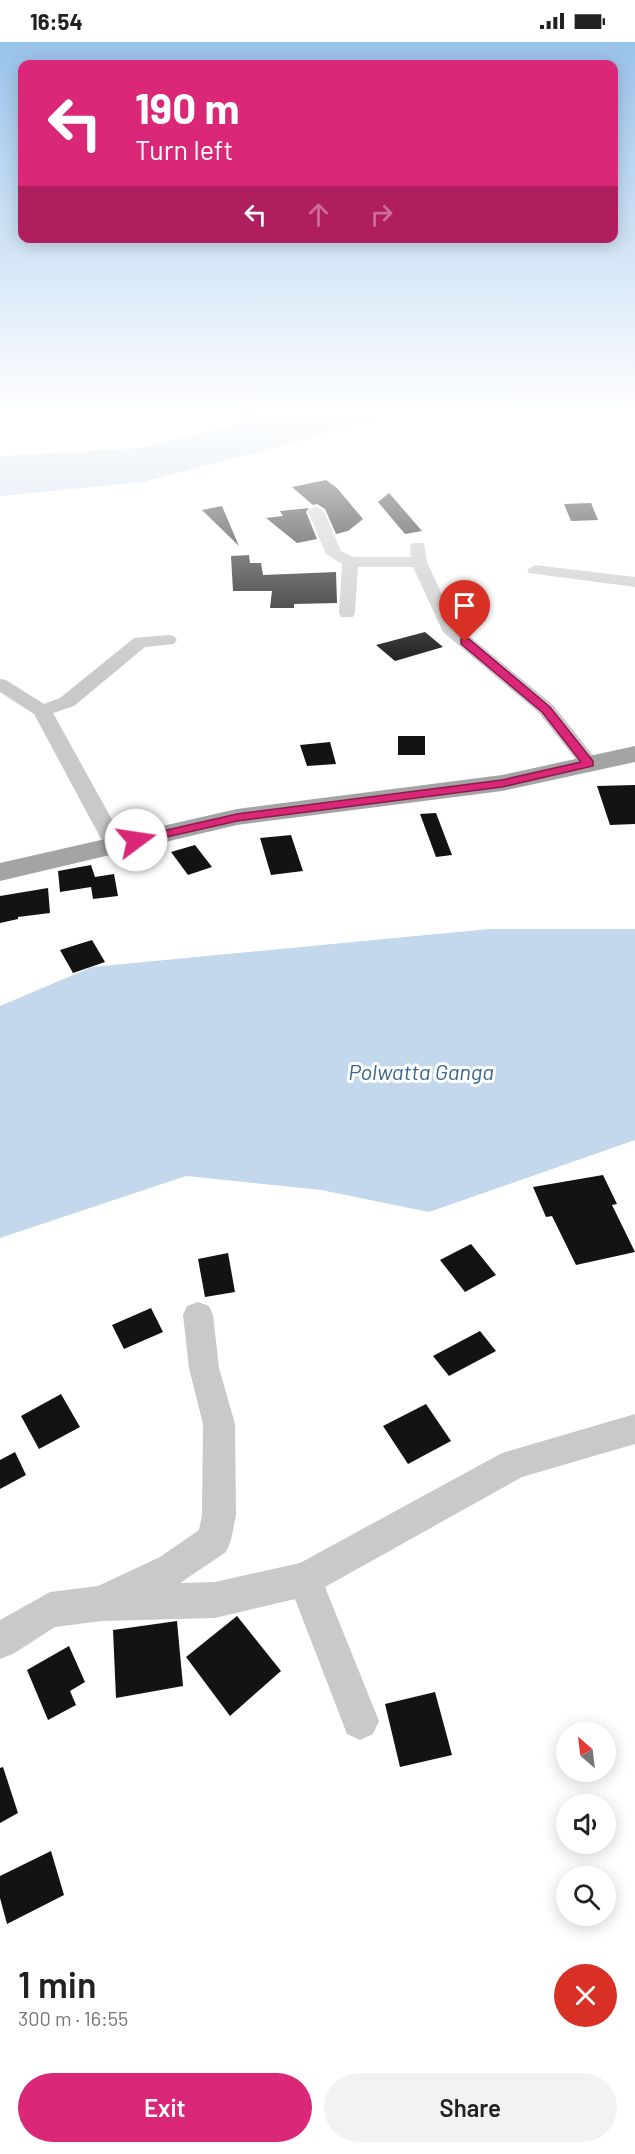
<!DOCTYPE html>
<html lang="en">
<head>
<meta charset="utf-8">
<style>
	:root { --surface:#fff; --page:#f2f2f2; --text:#222; --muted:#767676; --accent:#db2777 }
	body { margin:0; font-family:Barlow,sans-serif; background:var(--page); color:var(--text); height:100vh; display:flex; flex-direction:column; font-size:22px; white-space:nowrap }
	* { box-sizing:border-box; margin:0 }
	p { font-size:20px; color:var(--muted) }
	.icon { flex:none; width:33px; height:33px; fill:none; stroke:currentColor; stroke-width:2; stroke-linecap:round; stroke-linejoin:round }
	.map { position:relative; height:1902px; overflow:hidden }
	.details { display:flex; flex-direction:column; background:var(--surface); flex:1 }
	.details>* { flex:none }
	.guide { position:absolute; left:18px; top:18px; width:600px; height:183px; border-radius:12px; box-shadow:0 3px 15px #0003; background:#db2777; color:#fff; overflow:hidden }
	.needle { width:39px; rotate:332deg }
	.tools { position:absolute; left:556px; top:1680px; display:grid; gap:12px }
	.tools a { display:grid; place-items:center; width:60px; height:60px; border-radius:50%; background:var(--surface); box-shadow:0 3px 15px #0003; font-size:30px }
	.pin { position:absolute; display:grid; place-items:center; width:51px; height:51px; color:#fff; margin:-62px -26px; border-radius:50% 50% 50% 0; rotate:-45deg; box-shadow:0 0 6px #0007 }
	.pin .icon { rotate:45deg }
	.me { position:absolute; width:66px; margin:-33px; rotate:76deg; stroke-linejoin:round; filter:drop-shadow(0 0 4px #0008) }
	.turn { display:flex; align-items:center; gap:21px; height:126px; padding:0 18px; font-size:27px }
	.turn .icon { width:78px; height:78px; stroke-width:2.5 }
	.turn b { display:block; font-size:42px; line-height:51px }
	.lanes { display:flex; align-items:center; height:57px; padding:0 18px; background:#0003; justify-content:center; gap:30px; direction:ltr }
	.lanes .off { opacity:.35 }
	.round { display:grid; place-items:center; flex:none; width:63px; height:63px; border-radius:32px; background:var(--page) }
	.overview { display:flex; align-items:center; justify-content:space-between; height:102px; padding:0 18px }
	h1 { font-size:36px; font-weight:600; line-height:45px }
	.action { display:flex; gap:12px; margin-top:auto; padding:12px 18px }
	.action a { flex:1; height:69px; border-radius:36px; background:var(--accent); color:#fff; font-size:24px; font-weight:600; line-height:69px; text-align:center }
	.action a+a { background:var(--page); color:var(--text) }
	.status { display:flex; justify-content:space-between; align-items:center; height:42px; padding:0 30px; background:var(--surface); direction:ltr }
	.status svg { height:16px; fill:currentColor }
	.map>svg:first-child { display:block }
</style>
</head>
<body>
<div class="status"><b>16:54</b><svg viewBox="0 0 49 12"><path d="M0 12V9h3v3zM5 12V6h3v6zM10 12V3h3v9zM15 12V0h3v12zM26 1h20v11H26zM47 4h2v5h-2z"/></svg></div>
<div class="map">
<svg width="635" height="1902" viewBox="0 0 635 1902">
	<rect width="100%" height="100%" fill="#fff"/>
	<g fill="#c3d8ec">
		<path d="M273,371H393L291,401L143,440L0,454V414L141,406L248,380Z"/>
		<path d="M489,887H635V1098L429,1170L321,1148L186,1134L0,1196V964L92,925Z"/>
	</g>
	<g fill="#131313">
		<path d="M326,438L337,446L363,477L348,489L336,492L325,467L317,462L313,463L292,445Z"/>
		<path d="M389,451L422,489L405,492L378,460Z"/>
		<path d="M591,461L598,478L571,479L564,462Z"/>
		<path d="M222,464L239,504L202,468Z"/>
		<path d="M309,466L306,470L317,497L297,501L266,476L283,474L280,469Z"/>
		<path d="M249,513L250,521H261L263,533L336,530L337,561L294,562V566H270L272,549H233L231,514Z"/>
		<path d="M425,590L443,605L395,619L376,603Z"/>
		<rect x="398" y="694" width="27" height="19"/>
		<path d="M330,700L336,722L307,724L300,703Z"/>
		<path d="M635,743V782L610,783L597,744Z"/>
		<path d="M436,771L452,813L436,815L420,772Z"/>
		<path d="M291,793L303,829L271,833L260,796Z"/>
		<path d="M195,803L212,825L188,833L171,810Z"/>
		<path d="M91,823L95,835L114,832L118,854L93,857L91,845L60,850L58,829Z"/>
		<path d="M48,846L50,871L18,875V877L0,881V854Z"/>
		<path d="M92,898L105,920L73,931L60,908Z"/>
		<path d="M603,1133L617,1162L612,1163L635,1210L576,1223L552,1174L546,1175L533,1145Z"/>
		<path d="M471,1202L496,1233L465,1250L440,1218Z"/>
		<path d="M228,1211L235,1250L205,1255L198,1217Z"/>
		<path d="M151,1266L163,1290L124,1307L112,1283Z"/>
		<path d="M480,1289L496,1309L449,1334L433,1314Z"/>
		<path d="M61,1352L80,1385L39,1407L21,1374Z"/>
		<path d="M426,1362L451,1399L408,1422L383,1384Z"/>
		<path d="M15,1410L26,1433L0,1447V1418Z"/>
		<path d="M237,1574L281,1629L230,1674L186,1615Z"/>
		<path d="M177,1579L183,1644L116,1656L113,1588Z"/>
		<path d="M69,1604L85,1640L70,1649L76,1663L48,1678L27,1628Z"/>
		<path d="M435,1650L452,1713L400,1725L385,1662Z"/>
		<path d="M3,1725L18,1771L0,1781V1726Z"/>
		<path d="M51,1809L64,1853L7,1882L0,1856V1834Z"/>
	</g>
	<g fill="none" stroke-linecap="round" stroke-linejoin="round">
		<g fill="#c9c9c9" fill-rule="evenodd">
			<path d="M316,464L324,469L341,509L353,515H411L410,504L412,501H424L427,520L456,583L553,663L596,717L599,721L596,725H582L539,671L443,590L413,525H358L355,571L353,575H341L339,571L342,522L326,512L308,469Z"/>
			<path d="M535,523L635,535V545L529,531L527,528Z"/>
			<path d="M168,593L174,594L177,598L174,602L145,605L74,664L53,671L126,803L123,808L115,809L107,808L34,672L0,650V637L6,638L44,662L60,656L134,596Z"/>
			<path d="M198,1260L209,1264L213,1273L219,1326L235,1382L236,1473L231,1498L226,1510L180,1541L215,1540L300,1521L502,1411L635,1372V1402L522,1435L325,1545L379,1679L373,1692L360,1698L347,1692L295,1557L215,1576L102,1579L55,1585L13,1612L0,1617V1578L50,1550L98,1544L160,1515L199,1488L202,1473L203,1382L189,1326L183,1273L187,1264Z"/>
		</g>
		<path fill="#a4a4a4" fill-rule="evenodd" d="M635,704V720L502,749L237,783L0,839V821L237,767L502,733Z"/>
	</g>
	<linearGradient id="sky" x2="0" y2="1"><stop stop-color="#99c2ea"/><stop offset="0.58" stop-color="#fff"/><stop offset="1" stop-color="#fff" stop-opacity="0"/></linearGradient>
	<rect width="635" height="637" fill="url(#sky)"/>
	<path fill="#db2777" stroke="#8e194d" stroke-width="1.5" d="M461,597H469L550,665L593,719V724L502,745L237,779L136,802L130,798L132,796L237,772L502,738L581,720L542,670L461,602Z"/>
	<g text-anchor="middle" stroke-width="6" stroke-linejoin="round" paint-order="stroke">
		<g font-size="22" font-style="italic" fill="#386690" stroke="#fff">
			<text x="421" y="1038">Polwatta Ganga</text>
		</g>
	</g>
</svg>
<div class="tools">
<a><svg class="needle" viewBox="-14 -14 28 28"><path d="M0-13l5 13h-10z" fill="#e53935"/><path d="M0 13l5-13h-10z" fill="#767676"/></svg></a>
<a><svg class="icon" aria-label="sound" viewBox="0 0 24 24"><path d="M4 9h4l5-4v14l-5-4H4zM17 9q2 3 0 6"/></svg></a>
<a><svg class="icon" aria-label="search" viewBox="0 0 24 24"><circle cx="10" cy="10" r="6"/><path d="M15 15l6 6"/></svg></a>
</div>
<div class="pin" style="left:465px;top:600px;background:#d93025"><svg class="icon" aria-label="arrive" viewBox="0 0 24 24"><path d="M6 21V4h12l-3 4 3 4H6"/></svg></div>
<svg class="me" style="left:136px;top:798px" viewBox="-20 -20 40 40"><circle r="19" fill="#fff"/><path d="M0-13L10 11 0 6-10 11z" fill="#db2777"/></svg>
<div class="guide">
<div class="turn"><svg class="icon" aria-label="left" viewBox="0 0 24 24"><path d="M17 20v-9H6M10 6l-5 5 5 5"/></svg><div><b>190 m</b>Turn left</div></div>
<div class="lanes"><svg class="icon" aria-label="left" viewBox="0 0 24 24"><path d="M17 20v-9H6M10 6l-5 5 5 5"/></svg><svg class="icon off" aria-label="ahead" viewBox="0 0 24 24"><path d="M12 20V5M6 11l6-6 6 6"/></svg><svg class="icon off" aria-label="right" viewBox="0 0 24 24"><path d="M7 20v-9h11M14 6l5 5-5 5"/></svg></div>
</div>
</div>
<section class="details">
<div class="overview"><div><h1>1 min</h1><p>300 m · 16:55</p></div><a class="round" style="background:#d93025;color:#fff"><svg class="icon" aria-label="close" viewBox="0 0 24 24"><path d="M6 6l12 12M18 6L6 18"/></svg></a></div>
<div class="action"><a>Exit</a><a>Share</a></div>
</section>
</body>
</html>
